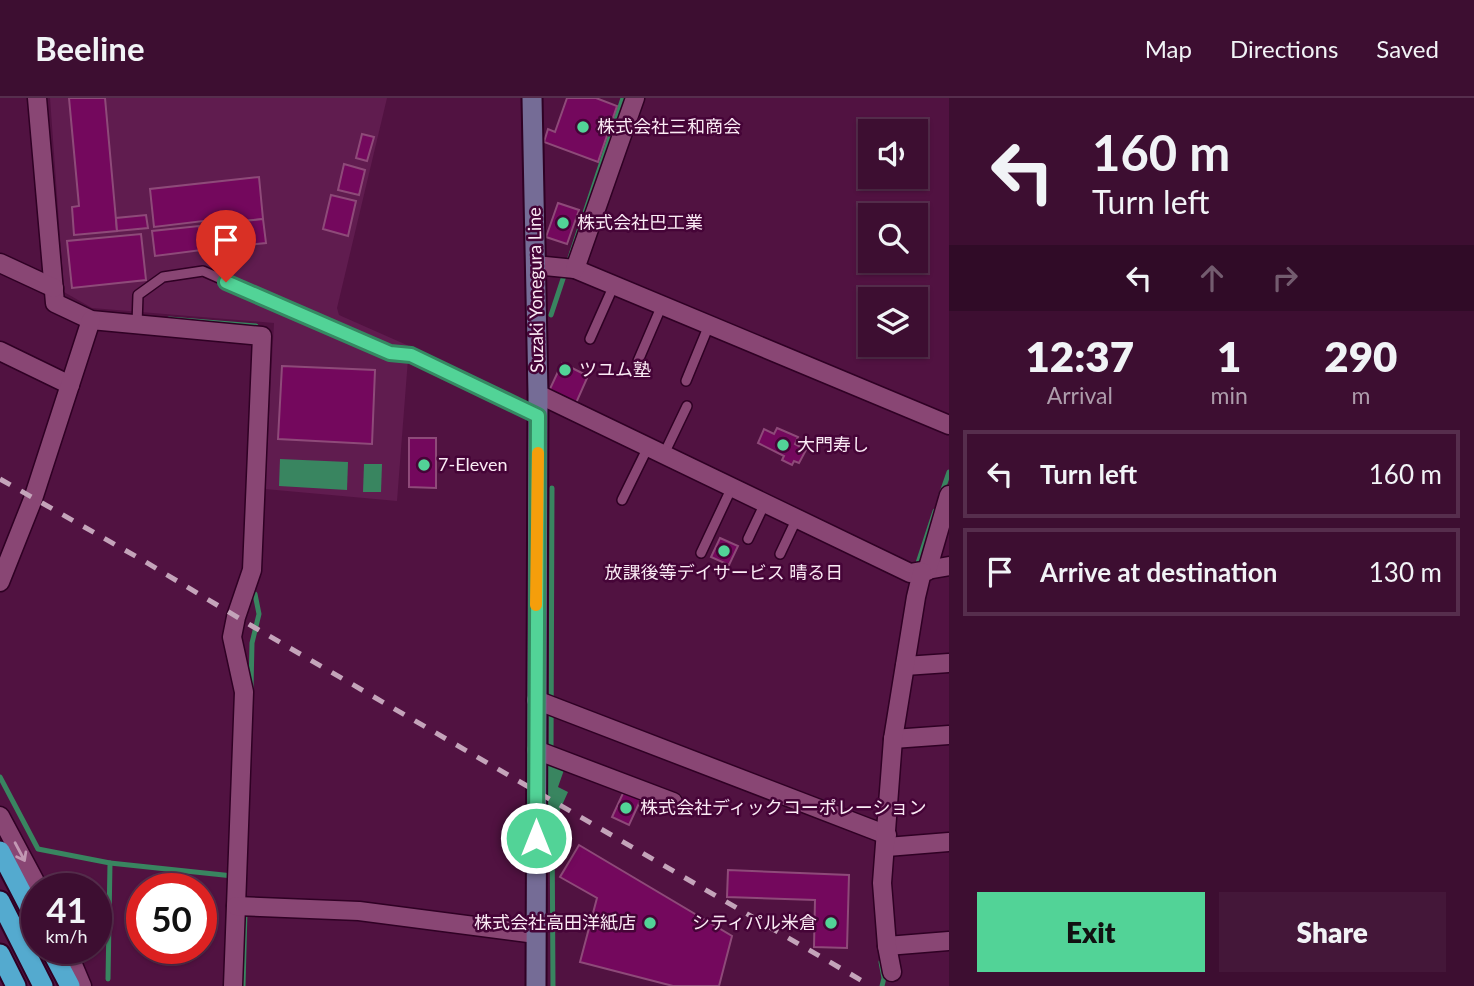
<!DOCTYPE html>
<html lang="en">
<head>
<meta charset="utf-8">
<style>
	:root { --surface:#3d0e31; --page:#441739; --text:#f1f3f6; --muted:#ad9cab; --line:#562e4d; --accent:#52d397 }
	body { margin:0; font-family:Lato,"Noto Sans JP",sans-serif; background:var(--page); color:var(--text); height:100vh; display:flex; flex-direction:column; font-size:26px; white-space:nowrap }
	* { box-sizing:border-box; margin:0 }
	p { font-size:23px; color:var(--muted) }
	.icon { flex:none; width:38px; height:38px; fill:none; stroke:currentColor; stroke-width:2; stroke-linecap:round; stroke-linejoin:round }
	.map { position:relative; flex:1; overflow:hidden }
	.details { display:flex; flex-direction:column; background:var(--surface); width:525px }
	.details>* { flex:none }
	.banner { background:#3d0e31; color:var(--text); overflow:hidden }
	.fabs { position:absolute; left:858px; top:21px; display:grid; gap:14px }
	.fabs a { display:grid; place-items:center; width:70px; height:70px; border-radius:0px; background:var(--surface); box-shadow:0 2px 5px #0004,0 0 0 2px var(--line); font-size:35px }
	.speed { position:absolute; left:21px; top:775px; display:flex; gap:14px; font-size:35px; font-weight:700; text-align:center }
	.speed>* { display:grid; place-content:center; width:91px; height:91px; border-radius:50%; background:var(--surface); box-shadow:0 2px 5px #0004,0 0 0 2px var(--line); line-height:1 }
	.speed small { font-size:18px; font-weight:400 }
	.speed .limit { border:10px solid #d22; background:#fff; color:#111 }
	.pin { position:absolute; display:grid; place-items:center; width:60px; height:60px; color:#fff; margin:-72px -30px; border-radius:50% 50% 50% 0; rotate:-45deg; box-shadow:0 0 7px #0007 }
	.pin .icon { rotate:45deg }
	.me { position:absolute; width:77px; margin:-38px; rotate:0deg; stroke-linejoin:round; filter:drop-shadow(0 0 5px #0008) }
	.turn { display:flex; align-items:center; gap:24px; height:147px; padding:0 28px; font-size:32px }
	.turn .icon { width:91px; height:91px; stroke-width:2.5 }
	.turn b { display:block; font-size:49px; line-height:60px }
	.lanes { display:flex; align-items:center; height:66px; padding:0 28px; background:#0003; justify-content:center; gap:35px; direction:ltr }
	.lanes .off { opacity:.35 }
	.eta { display:flex; justify-content:space-evenly; align-items:center; height:119px; text-align:center }
	.eta b { font-size:42px; font-weight:800; line-height:49px }
	.action { display:flex; gap:14px; margin-top:auto; padding:14px 28px }
	.action a { flex:1; height:80px; border-radius:0px; background:var(--accent); color:#111; font-size:28px; font-weight:800; line-height:80px; text-align:center }
	.action a+a { background:var(--page); color:var(--text) }
	ul { padding:0; list-style:none }
	li { display:flex; align-items:center; gap:21px; height:88px; margin:0 14px 10px; padding:0 14px; border:4px solid var(--line); border-radius:0px }
	li div { flex:1 }
	li b { display:block; font-size:26px }
	li em { font-style:normal }
	header { display:flex; align-items:center; gap:42px; box-sizing:border-box; height:98px; padding:0 35px; background:var(--surface); border-bottom:2px solid var(--line) }
	header strong { font-size:33px }
	nav { display:flex; gap:38px; margin-inline-start:auto; font-size:24px }
	main { display:flex; flex:1; min-height:0 }
	.map>svg:first-child { display:block }
</style>
</head>
<body>
<header>
<strong>Beeline</strong>
<nav><a>Map</a><a>Directions</a><a>Saved</a></nav>
</header>
<main>
<div class="map">
<svg width="949" height="888" viewBox="0 0 949 888">
	<rect width="100%" height="100%" fill="#511241"/>
	<path fill="#601c4f" d="M50,0H387L337,210L339,217L409,248L397,403L265,391L274,225L92,210L64,194Z"/>
	<g fill="#398560">
		<path d="M280,361L348,364L347,392L279,388Z"/>
		<path d="M364,366H382L381,394H363Z"/>
		<path d="M547,666L564,672L558,689L568,694L554,725H548Z"/>
	</g>
	<g fill="none" stroke-linecap="round" stroke-linejoin="round">
		<g stroke="#398560" stroke-width="5">
			<path d="M551,217L623,0"/>
			<path d="M169,221L256,228"/>
			<path d="M941,397L949,374"/>
			<path d="M917,468L935,413"/>
			<path d="M251,590L252,545L259,516L255,496"/>
			<path d="M551,653L552,390"/>
			<path d="M0,679L38,751L110,765L108,881"/>
			<path d="M552,719L553,888"/>
			<path d="M110,765L233,778"/>
			<path d="M881,864L884,880L882,888"/>
			<path d="M243,888L245,813"/>
		</g>
	</g>
	<g fill="#74085d" stroke="#8e4a79" stroke-width="2">
		<path d="M69,0H105L117,133L74,137L72,109L79,108Z"/>
		<path d="M567,0H596L617,8L598,64L544,44L548,31L555,34Z"/>
		<path d="M362,36L374,39L367,63L356,60Z"/>
		<path d="M344,66L365,72L359,97L338,92Z"/>
		<path d="M259,79L263,121L215,126L217,146L205,147L203,123L154,129L150,91Z"/>
		<path d="M331,97L356,103L348,138L323,131Z"/>
		<path d="M558,105L579,112L567,146L546,139Z"/>
		<path d="M146,117L148,130L117,133L116,120Z"/>
		<path d="M263,121L266,145L217,150L215,126Z"/>
		<path d="M199,128L202,152L155,158L152,133Z"/>
		<path d="M141,136L146,182L72,190L67,143Z"/>
		<path d="M562,265L588,278L576,305L549,293Z"/>
		<path d="M282,268L375,272L372,346L278,341Z"/>
		<path d="M777,330L798,339L795,346L806,352L799,365L794,363L792,367L782,362L784,358L758,345L764,331L774,336Z"/>
		<path d="M409,340H436V390L409,389Z"/>
		<path d="M720,440L738,448L729,467L711,459Z"/>
		<path d="M624,693L641,701L629,727L612,719Z"/>
		<path d="M579,747L732,838L719,888H673L580,864L597,800L560,779Z"/>
		<path d="M728,772L849,777L847,850L814,849L815,802L727,799Z"/>
	</g>
	<g fill="none" stroke-linecap="round" stroke-linejoin="round">
		<g stroke="#2f0124" stroke-width="12">
			<g id="service">
				<path d="M137,226L138,197L163,179L203,173L390,255L411,257L536,317"/>
				<path d="M590,241L614,187"/>
				<path d="M638,263L662,207"/>
				<path d="M686,283L709,227"/>
				<path d="M664,356L687,308"/>
				<path d="M622,402L648,349"/>
				<path d="M748,441L765,405"/>
				<path d="M701,455L732,389"/>
				<path d="M780,456L797,420"/>
			</g>
		</g>
		<g stroke="#2f0124" stroke-width="21">
			<g id="minor">
				<path d="M37,0L55,205L91,222L262,238L252,472L236,519L232,539L244,594L233,888"/>
				<path d="M0,165L54,190"/>
				<path d="M535,167L575,171L949,327"/>
				<path d="M575,171L635,0"/>
				<path d="M0,253L70,287"/>
				<path d="M538,296L910,475L949,468"/>
				<path d="M927,473L949,397"/>
				<path d="M0,484L33,401L91,222"/>
				<path d="M905,568L949,565"/>
				<path d="M536,602L887,737"/>
				<path d="M893,641L949,637"/>
				<path d="M536,652L673,704"/>
				<path d="M0,718L39,791"/>
				<path d="M887,749L949,744"/>
				<path d="M236,808L359,813L536,836"/>
				<path d="M887,848L949,843"/>
				<path d="M66,850L82,888"/>
				<path d="M892,874L887,848L882,785L893,641L916,499L922,474"/>
			</g>
		</g>
		<g stroke="#2f0124" stroke-width="23">
			<path id="secondary" d="M532,0L538,296L536,888"/>
		</g>
		<g stroke="#2f0124" stroke-width="23">
			<g id="trunk">
				<path d="M0,753L37,824"/>
				<path d="M0,803L43,888"/>
				<path d="M50,850L70,888"/>
				<path d="M0,856L16,888"/>
			</g>
		</g>
		<use href="#service" stroke="#894674" stroke-width="9"/>
		<use href="#minor" stroke="#894674" stroke-width="18"/>
		<use href="#secondary" stroke="#756c96" stroke-width="19"/>
		<use href="#trunk" stroke="#54aacf" stroke-width="19"/>
		<path stroke="#c4a4ba" stroke-width="5" stroke-dasharray="12 12" stroke-linecap="butt" d="M0,381L144,463L252,528L871,888"/>
	</g>
	<defs><path id="oneway-shaft" d="M-6 0H5M1.5-3L5.5 0L1.5 3" fill="none" stroke-width="1.6" stroke-linecap="round" stroke-linejoin="round" transform="scale(1.75)"/></defs>
	<use stroke="#c298b4" href="#oneway-shaft" transform="translate(20 754) rotate(62)"/>
	<g fill="none" stroke-linecap="round" stroke-linejoin="round">
		<g stroke="#358962" stroke-width="18">
			<path id="route" d="M226,184L390,255L411,257L538,318L536,740"/>
		</g>
		<use href="#route" stroke="#52d397" stroke-width="12"/>
		<path stroke="#f59e0b" stroke-width="12" d="M536,507L538,355"/>
	</g>
	<g fill="#52d397" stroke="#450437" stroke-width="2.5">
		<circle cx="583" cy="29" r="7"/>
		<circle cx="563" cy="125" r="7"/>
		<circle cx="565" cy="272" r="7"/>
		<circle cx="783" cy="347" r="7"/>
		<circle cx="424" cy="367" r="7"/>
		<circle cx="724" cy="453" r="7"/>
		<circle cx="626" cy="710" r="7"/>
		<circle cx="650" cy="825" r="7"/>
		<circle cx="831" cy="825" r="7"/>
	</g>
	<g text-anchor="middle" stroke-width="5" stroke-linejoin="round" paint-order="stroke">
		<g font-size="18" fill="#faeaf4" stroke="#450437" text-anchor="start">
			<text x="597" y="35">株式会社三和商会</text>
			<text x="577" y="131">株式会社巴工業</text>
			<text x="579" y="278">ツユム塾</text>
			<text x="797" y="353">大門寿し</text>
			<text x="438" y="373">7-Eleven</text>
			<text x="724" y="481" text-anchor="middle">放課後等デイサービス 晴る日</text>
			<text x="640" y="716">株式会社ディックコーポレーション</text>
			<text x="636" y="831" text-anchor="end">株式会社高田洋紙店</text>
			<text x="817" y="831" text-anchor="end">シティパル米倉</text>
		</g>
		<g font-size="18" fill="#faeaf4" stroke="#450437">
			<text transform="translate(536 192) rotate(-91)" y="6">Suzaki Yonegura Line</text>
		</g>
	</g>
</svg>
<div class="fabs">
<a><svg class="icon" aria-label="sound" viewBox="0 0 24 24"><path d="M4 9h4l5-4v14l-5-4H4zM17 9q2 3 0 6"/></svg></a>
<a><svg class="icon" aria-label="search" viewBox="0 0 24 24"><circle cx="10" cy="10" r="6"/><path d="M15 15l6 6"/></svg></a>
<a><svg class="icon" aria-label="layers" viewBox="0 0 24 24"><path d="M12 4l9 5-9 5-9-5zM3 14l9 5 9-5"/></svg></a>
</div>
<div class="speed"><div>41<small>km/h</small></div><div class="limit">50</div></div>
<div class="pin" style="left:226px;top:184px;background:#d93025"><svg class="icon" aria-label="arrive" viewBox="0 0 24 24"><path d="M6 21V4h12l-3 4 3 4H6"/></svg></div>
<svg class="me" style="left:536px;top:740px" viewBox="-20 -20 40 40"><circle r="17" fill="#52d397" stroke="#fff" stroke-width="3"/><path d="M0-11L8 9 0 5-8 9z" fill="#fff"/></svg>
</div>
<section class="details">
<div class="banner">
<div class="turn"><svg class="icon" aria-label="left" viewBox="0 0 24 24"><path d="M17 20v-9H6M10 6l-5 5 5 5"/></svg><div><b>160 m</b>Turn left</div></div>
<div class="lanes"><svg class="icon" aria-label="left" viewBox="0 0 24 24"><path d="M17 20v-9H6M10 6l-5 5 5 5"/></svg><svg class="icon off" aria-label="ahead" viewBox="0 0 24 24"><path d="M12 20V5M6 11l6-6 6 6"/></svg><svg class="icon off" aria-label="right" viewBox="0 0 24 24"><path d="M7 20v-9h11M14 6l5 5-5 5"/></svg></div>
</div>
<div class="eta">
<div><b>12:37</b><p>Arrival</p></div>
<div><b>1</b><p>min</p></div>
<div><b>290</b><p>m</p></div>
</div>
<ul>
<li><svg class="icon" aria-label="left" viewBox="0 0 24 24"><path d="M17 20v-9H6M10 6l-5 5 5 5"/></svg><div><b>Turn left</b></div><em>160 m</em></li>
<li><svg class="icon" aria-label="arrive" viewBox="0 0 24 24"><path d="M6 21V4h12l-3 4 3 4H6"/></svg><div><b>Arrive at destination</b></div><em>130 m</em></li>
</ul>
<div class="action"><a>Exit</a><a>Share</a></div>
</section>
</main>
</body>
</html>
